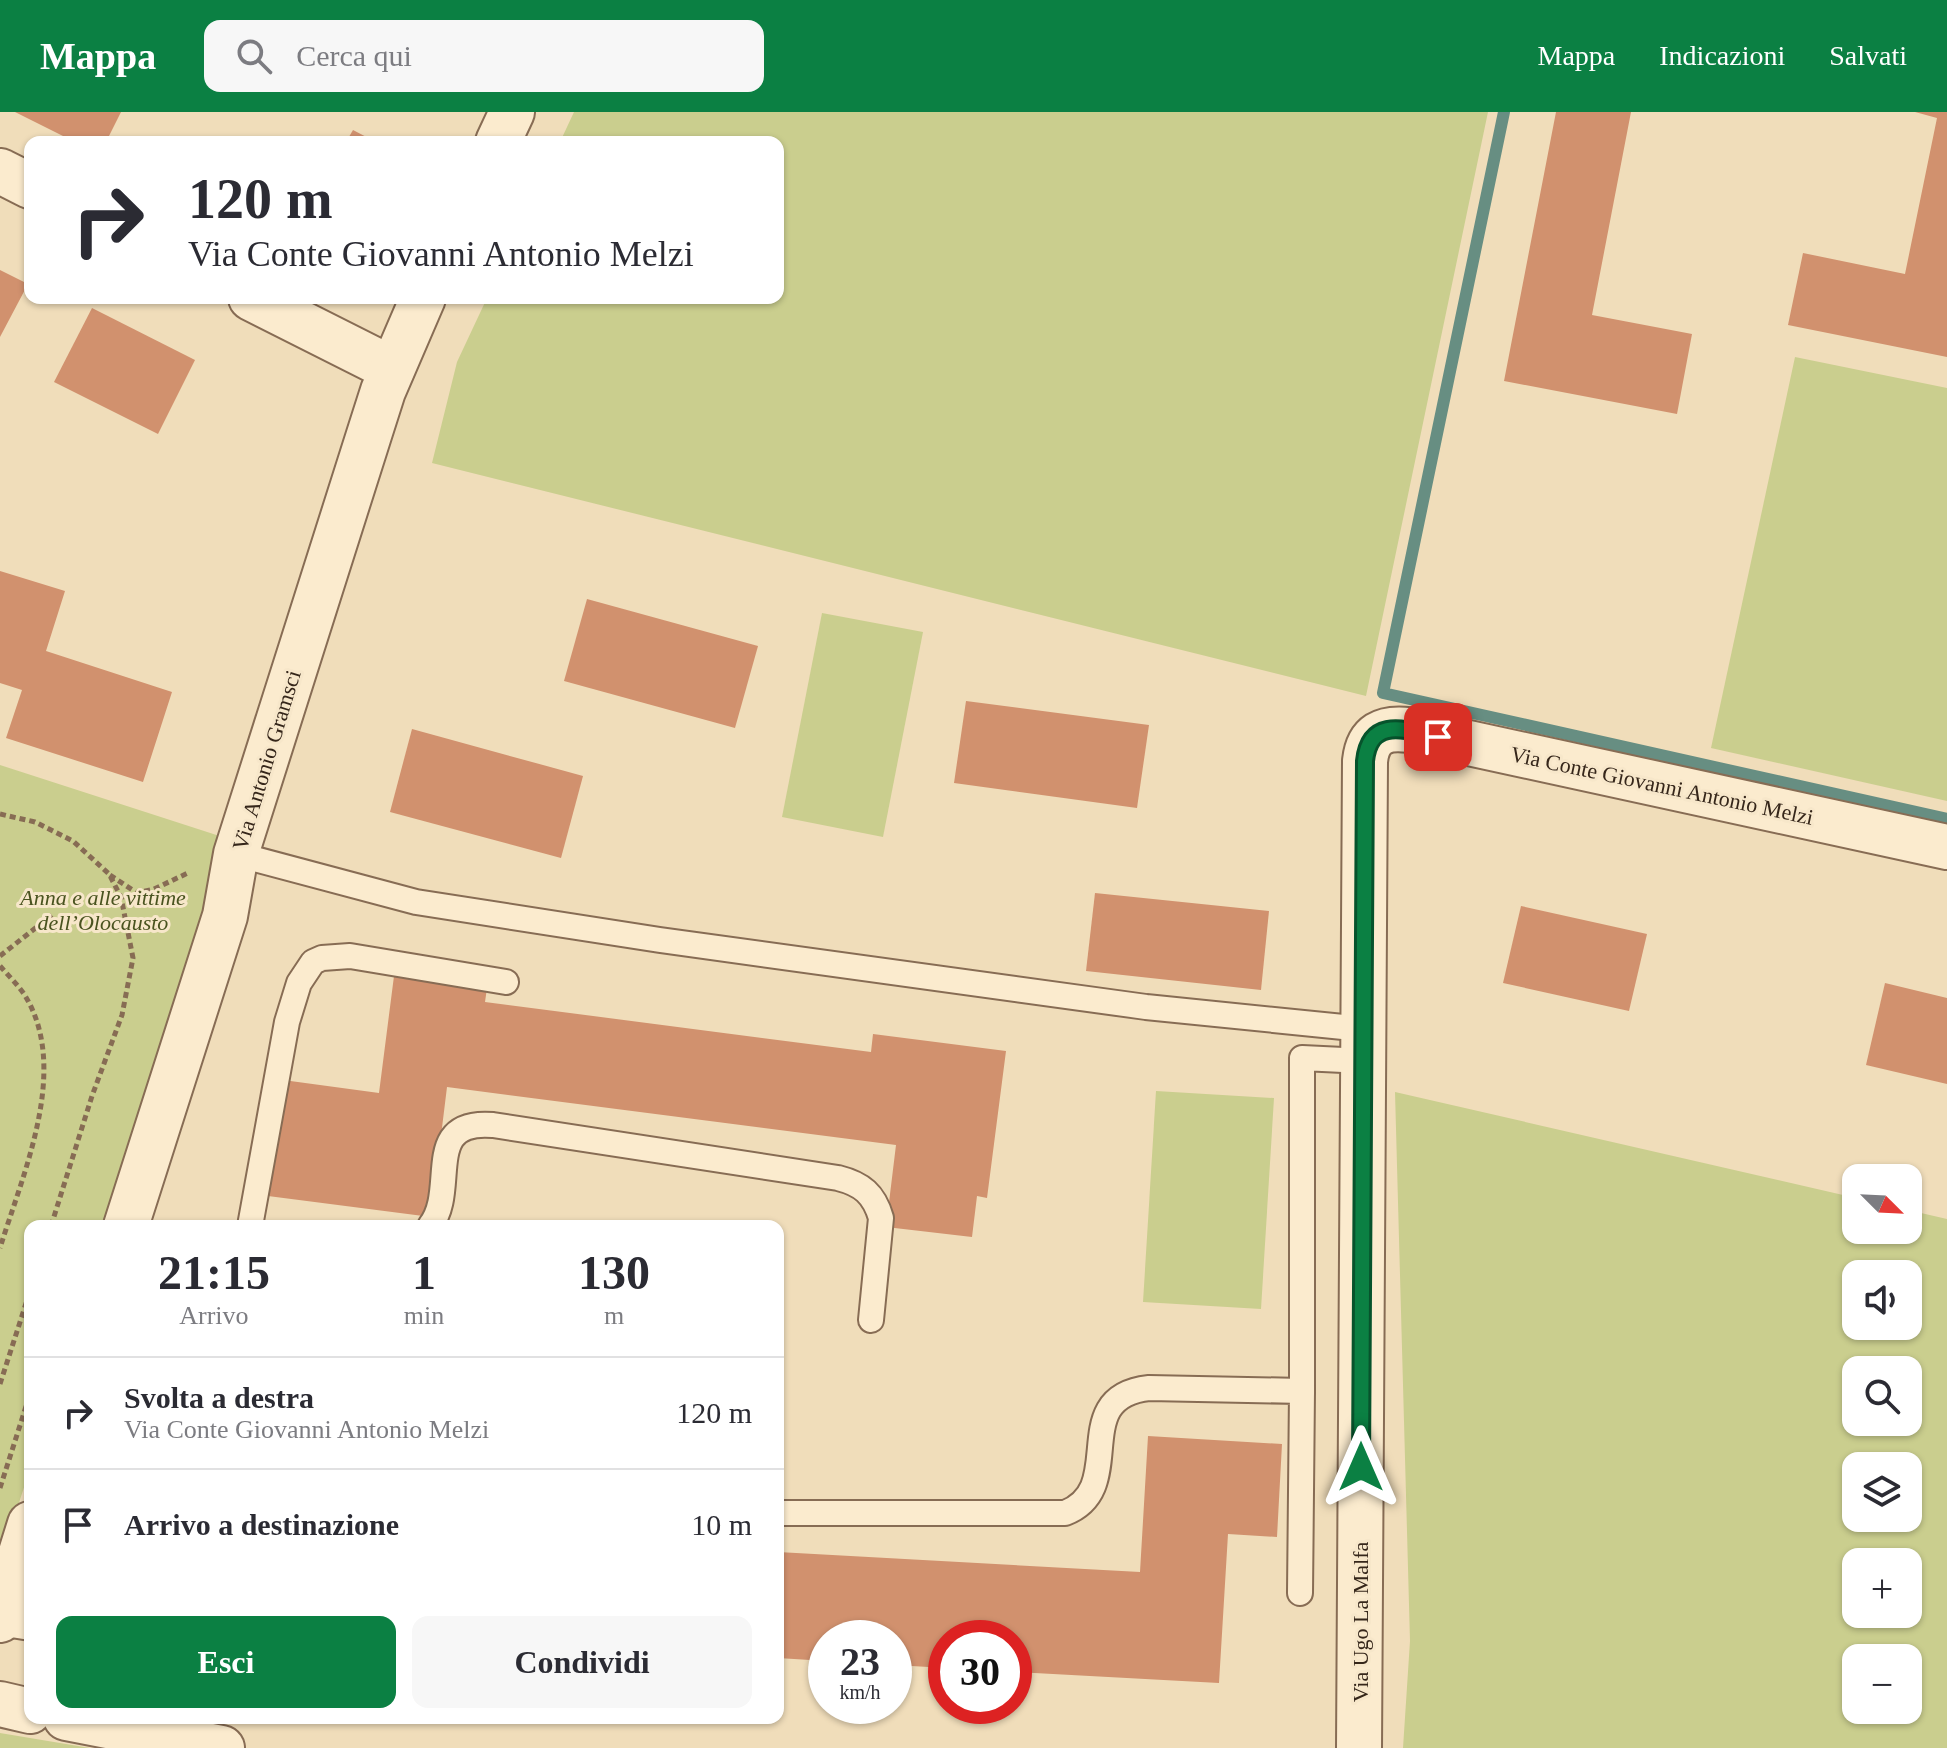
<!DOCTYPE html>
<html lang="it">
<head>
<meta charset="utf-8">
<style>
	:root { --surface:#fff; --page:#f7f7f7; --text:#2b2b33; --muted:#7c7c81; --line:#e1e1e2; --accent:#0b8043 }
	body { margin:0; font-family:Georgia,serif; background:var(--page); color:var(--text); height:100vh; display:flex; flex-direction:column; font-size:30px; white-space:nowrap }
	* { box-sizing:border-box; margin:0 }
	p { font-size:26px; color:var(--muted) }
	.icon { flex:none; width:44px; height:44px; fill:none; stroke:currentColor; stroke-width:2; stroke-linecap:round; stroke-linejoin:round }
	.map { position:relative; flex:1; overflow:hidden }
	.sheet { position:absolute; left:24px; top:1108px; width:760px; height:504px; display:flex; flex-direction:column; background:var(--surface); border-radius:16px; box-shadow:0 2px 6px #0004 }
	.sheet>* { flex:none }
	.hud { position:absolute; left:24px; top:24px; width:760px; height:168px; border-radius:16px; box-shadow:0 2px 6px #0004; background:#fff; color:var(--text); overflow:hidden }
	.needle { width:52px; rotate:114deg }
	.tools { position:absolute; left:1842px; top:1052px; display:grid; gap:16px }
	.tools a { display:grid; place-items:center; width:80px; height:80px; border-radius:16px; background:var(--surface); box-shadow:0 2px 6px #0004; font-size:40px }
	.speed { position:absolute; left:808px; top:1508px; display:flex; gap:16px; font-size:40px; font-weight:700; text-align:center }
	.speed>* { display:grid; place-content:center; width:104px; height:104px; border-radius:50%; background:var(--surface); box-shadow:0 2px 6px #0004; line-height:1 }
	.speed small { font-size:20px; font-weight:400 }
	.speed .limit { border:12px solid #d22; background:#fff; color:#111 }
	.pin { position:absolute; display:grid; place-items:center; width:68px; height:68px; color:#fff; margin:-34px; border-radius:16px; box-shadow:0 4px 12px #0006 }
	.me { position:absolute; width:88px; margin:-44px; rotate:0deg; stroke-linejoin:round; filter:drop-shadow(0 0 6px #0008) }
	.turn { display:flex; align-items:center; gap:28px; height:168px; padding:0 32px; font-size:36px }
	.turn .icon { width:104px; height:104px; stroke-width:2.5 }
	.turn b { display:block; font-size:56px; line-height:68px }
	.eta { display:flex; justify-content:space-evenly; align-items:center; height:136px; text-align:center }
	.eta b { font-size:48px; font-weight:800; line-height:56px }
	.cta { display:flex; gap:16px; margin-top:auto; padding:16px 32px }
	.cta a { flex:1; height:92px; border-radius:16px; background:var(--accent); color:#fff; font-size:32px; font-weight:800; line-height:92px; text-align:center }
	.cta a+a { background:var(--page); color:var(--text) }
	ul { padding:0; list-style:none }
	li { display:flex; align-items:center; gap:24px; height:112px; padding:0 32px; border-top:2px solid var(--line) }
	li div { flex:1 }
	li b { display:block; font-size:30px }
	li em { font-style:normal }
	header { display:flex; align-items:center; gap:48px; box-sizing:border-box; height:112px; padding:0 40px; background:var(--accent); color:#fff }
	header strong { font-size:38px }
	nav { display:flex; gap:44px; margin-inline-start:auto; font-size:28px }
	.search { width:560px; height:72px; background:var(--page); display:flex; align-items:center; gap:20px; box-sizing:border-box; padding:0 28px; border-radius:16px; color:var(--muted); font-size:30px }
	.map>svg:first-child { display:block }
</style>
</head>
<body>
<header>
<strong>Mappa</strong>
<div class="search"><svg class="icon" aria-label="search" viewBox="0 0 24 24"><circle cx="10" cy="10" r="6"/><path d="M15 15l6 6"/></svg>Cerca qui</div>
<nav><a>Mappa</a><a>Indicazioni</a><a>Salvati</a></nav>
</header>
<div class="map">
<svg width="1947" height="1636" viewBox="0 0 1947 1636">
	<rect width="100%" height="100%" fill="#f0ddba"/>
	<g fill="#cace8e" fill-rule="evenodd">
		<path d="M574,0H1488L1366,584L432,351L457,250L487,186H778V30H560Z"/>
		<path d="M1795,245L1947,276V689L1711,636Z"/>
		<path d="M822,501L923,520L883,725L782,705Z"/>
		<path d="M0,653L235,729L109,1114H30V1357L0,1449Z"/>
		<path d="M1156,979L1274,986L1261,1197L1143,1190Z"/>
		<path d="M1395,980L1856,1086V1118H1908V1098L1947,1107V1636H1403L1410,1529ZM1856,1162H1908V1214H1856ZM1856,1258H1908V1310H1856ZM1908,1354V1406H1856V1354ZM1856,1450H1908V1502H1856ZM1856,1546H1908V1598H1856Z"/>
		<path d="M0,1621L90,1636H0Z"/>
	</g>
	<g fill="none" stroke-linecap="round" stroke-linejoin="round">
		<path stroke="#678e82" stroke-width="12" d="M1504,0L1383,581L1947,707"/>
	</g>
	<g fill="#d1916e">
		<path d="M15,0H121L106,30H75Z"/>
		<path d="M1556,0H1631L1592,203L1692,222L1677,302L1504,269Z"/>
		<path d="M1915,0H1947V245L1788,213L1803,141L1905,162L1937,6Z"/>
		<path d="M353,18L376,30H346Z"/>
		<path d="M0,158L28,172L0,225Z"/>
		<path d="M92,196L195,248L158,322L54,270Z"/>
		<path d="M0,459L65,479L46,539L172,580L143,670L6,626L22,578L0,571Z"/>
		<path d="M587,487L758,534L735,616L564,569Z"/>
		<path d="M966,589L1149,613L1137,696L954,671Z"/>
		<path d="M412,617L583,664L561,746L390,700Z"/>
		<path d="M1095,781L1269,799L1261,878L1086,859Z"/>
		<path d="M1521,794L1647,822L1629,899L1503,871Z"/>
		<path d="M394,864L487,876L485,890L871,940L873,922L1006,939L987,1086L977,1084L972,1125L886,1115L896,1033L447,975L431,1105L268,1084L283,968L379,981Z"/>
		<path d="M1885,871L1947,886V972L1866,953Z"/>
		<path d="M1148,1324L1282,1332L1277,1425L1228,1422L1219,1571L1014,1560V1526H946V1556L894,1553V1526H826V1549L778,1546V1440L1140,1460Z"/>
	</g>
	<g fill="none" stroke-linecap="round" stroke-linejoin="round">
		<g stroke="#876c54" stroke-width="28">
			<g id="service">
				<path d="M236,742L416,790L660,828L1146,895L1363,917"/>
				<path d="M250,1114L287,910L299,871L313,850L322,846L350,844L506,870"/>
				<path d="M430,1114C459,1078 420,1007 493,1013L838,1066C862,1072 874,1082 881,1106L871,1208"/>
				<path d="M1302,1279V946L1364,949"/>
				<path d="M778,1401H1065C1130,1376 1066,1285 1149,1276L1302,1279L1300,1481"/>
				<path d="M0,1511L30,1516"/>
			</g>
		</g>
		<g stroke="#876c54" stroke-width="48">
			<g id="minor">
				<path d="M0,59L30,74"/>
				<path d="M251,186L392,257"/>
				<path d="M0,1592L30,1599"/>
				<path d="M66,1606L222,1636"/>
				<path d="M1359,1636L1365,649C1368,622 1383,615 1409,618L1947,735"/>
			</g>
		</g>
		<g stroke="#876c54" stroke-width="48">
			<g id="tertiary">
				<path d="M498,30L512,0"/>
				<path d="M126,1114L225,804L236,742L368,326L383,279L423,186"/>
				<path d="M0,1508L30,1412"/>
			</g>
		</g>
		<g stroke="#876c54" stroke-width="5" stroke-dasharray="6 4" stroke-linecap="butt">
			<path d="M0,702L35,710L73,729L109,762L121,785L133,846L122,903L92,984L51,1114"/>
			<path d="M110,763L137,781L154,777L190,760"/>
			<path d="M0,844L52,803"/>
			<path d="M0,854C8,863 17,872 24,882C71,956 23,1061 0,1136"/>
			<path d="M0,1272L30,1179"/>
			<path d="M0,1376L30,1282"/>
		</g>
		<use href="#service" stroke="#fbebce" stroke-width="24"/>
		<use href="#minor" stroke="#fbebce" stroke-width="44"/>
		<use href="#tertiary" stroke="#fbebce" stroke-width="44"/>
	</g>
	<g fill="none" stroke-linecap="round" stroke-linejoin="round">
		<g stroke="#07532c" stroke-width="20">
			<path id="route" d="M1361,1355L1365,649C1370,604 1406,618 1438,625"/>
		</g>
		<use href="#route" stroke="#0b8043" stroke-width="14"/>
	</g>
	<g text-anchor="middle" stroke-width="6" stroke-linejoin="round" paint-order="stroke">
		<g font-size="22" fill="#35261a" stroke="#f7e7ca">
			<text transform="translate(266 648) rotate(-73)" y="8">Via Antonio Gramsci</text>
			<text transform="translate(1662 673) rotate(12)" y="8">Via Conte Giovanni Antonio Melzi</text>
			<text transform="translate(1360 1510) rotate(-90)" y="8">Via Ugo La Malfa</text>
		</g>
		<g font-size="22" font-style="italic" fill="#49531f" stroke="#f7e7ca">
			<text x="103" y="793">Anna e alle vittime<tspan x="103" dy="25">dell’Olocausto</tspan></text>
		</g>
	</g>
</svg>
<div class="tools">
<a><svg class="needle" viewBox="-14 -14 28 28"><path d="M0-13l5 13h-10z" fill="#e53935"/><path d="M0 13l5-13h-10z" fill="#7c7c81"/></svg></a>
<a><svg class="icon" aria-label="sound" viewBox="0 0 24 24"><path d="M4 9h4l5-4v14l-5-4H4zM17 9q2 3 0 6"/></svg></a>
<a><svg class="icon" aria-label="search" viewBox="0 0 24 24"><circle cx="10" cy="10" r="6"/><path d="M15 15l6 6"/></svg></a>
<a><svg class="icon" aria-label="layers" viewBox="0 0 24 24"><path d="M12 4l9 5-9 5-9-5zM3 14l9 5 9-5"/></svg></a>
<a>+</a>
<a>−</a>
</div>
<div class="speed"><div>23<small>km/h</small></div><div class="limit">30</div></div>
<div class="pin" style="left:1438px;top:625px;background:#d93025"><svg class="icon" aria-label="arrive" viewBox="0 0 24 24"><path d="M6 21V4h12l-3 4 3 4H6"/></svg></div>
<svg class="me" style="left:1361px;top:1355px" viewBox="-20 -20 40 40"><path d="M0-17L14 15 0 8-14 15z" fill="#0b8043" stroke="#fff" stroke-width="4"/></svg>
<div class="hud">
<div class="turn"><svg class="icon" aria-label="right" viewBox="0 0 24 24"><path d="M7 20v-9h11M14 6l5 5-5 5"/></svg><div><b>120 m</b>Via Conte Giovanni Antonio Melzi</div></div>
</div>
<section class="sheet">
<div class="eta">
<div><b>21:15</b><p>Arrivo</p></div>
<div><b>1</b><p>min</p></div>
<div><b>130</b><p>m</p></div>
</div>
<ul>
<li><svg class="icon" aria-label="right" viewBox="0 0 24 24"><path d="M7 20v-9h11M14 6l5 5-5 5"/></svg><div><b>Svolta a destra</b><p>Via Conte Giovanni Antonio Melzi</p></div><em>120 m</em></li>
<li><svg class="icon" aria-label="arrive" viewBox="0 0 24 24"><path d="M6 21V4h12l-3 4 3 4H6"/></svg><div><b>Arrivo a destinazione</b></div><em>10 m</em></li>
</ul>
<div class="cta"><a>Esci</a><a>Condividi</a></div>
</section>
</div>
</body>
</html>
